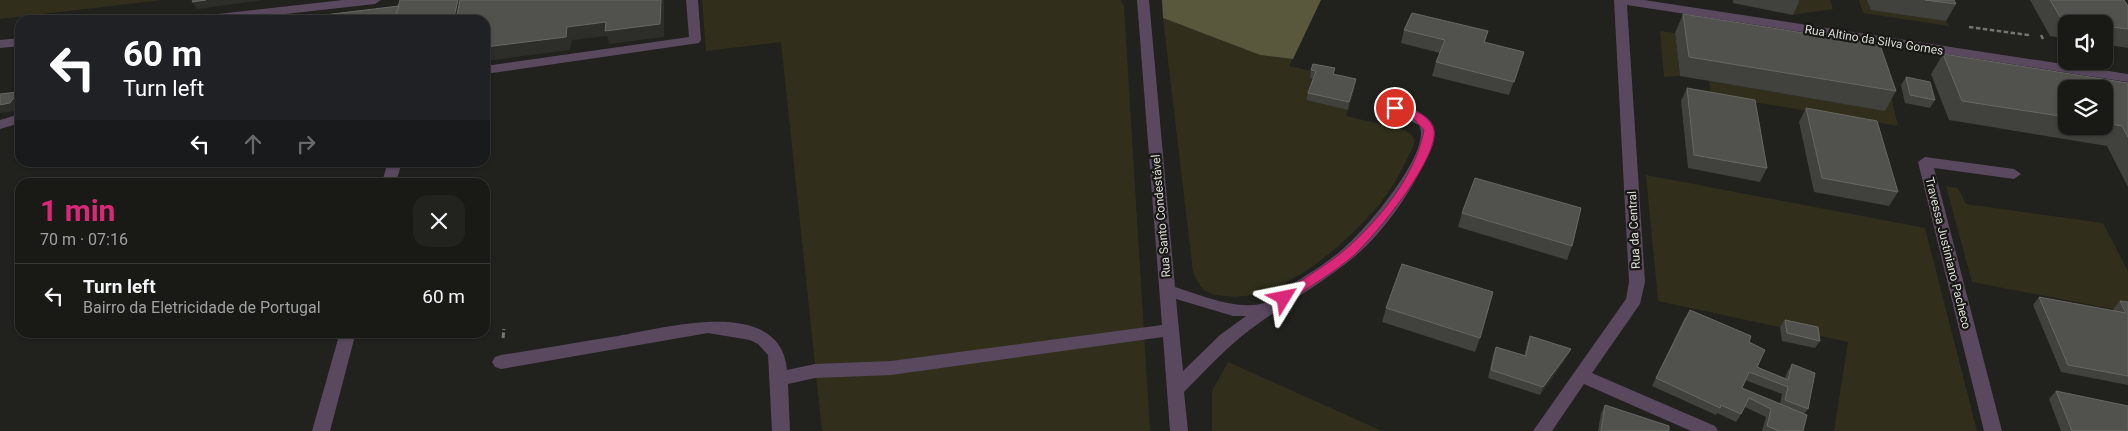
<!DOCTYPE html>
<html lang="en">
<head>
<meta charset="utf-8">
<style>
	:root { --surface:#191916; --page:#22221f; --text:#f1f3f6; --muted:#9fa0a1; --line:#373835; --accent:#db2777 }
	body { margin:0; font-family:Roboto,sans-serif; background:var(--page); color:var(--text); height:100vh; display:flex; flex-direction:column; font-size:19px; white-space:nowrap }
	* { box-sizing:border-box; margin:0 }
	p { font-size:16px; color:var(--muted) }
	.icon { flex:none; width:28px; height:28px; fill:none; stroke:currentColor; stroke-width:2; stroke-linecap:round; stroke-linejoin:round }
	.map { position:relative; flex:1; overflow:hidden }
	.drawer { position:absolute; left:15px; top:178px; width:475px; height:160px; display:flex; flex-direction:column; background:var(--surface); border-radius:15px; box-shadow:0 1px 4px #0004,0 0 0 1px var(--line) }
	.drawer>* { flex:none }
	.top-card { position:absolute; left:15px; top:15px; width:475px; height:152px; border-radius:15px; box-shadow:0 1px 4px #0004,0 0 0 1px var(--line); background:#202124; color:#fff; overflow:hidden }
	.tools { position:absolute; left:2058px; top:15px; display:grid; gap:10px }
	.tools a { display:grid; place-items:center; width:55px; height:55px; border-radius:10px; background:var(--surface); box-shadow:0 1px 4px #0004,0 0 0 1px var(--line); font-size:25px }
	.pin { position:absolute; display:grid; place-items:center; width:42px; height:42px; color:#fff; margin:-21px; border:2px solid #fff; border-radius:50%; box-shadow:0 1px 5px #0007 }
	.me { position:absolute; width:55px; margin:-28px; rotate:55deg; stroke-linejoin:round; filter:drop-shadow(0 0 4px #0008) }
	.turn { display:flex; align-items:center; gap:18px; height:105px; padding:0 25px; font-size:22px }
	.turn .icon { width:65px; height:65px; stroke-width:2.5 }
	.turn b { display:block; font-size:35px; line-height:42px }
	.lanes { display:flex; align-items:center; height:48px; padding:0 25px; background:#0003; justify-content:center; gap:25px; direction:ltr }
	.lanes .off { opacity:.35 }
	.round { display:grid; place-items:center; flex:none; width:52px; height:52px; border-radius:15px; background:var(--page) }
	.overview { display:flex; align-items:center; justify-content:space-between; height:85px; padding:0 25px }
	h1 { font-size:30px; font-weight:700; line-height:38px; color:var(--accent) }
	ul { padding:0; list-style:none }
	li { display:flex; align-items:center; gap:15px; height:65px; padding:0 25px; border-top:1px solid var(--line) }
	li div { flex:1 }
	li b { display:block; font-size:19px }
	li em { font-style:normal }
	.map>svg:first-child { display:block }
</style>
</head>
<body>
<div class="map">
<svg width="2128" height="431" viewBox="0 0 2128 431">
	<rect width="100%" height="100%" fill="#21211e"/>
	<g fill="#312f1c">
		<path d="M0,0H162L0,19Z"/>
		<path d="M702,0H1121L1124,7L1150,431H822L781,42L706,51Z"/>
		<path d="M1792,0H1830L1833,9L1792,15Z"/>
		<path d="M1859,0H1867L1946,21L1949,26L1863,13Z"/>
		<path d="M1163,18L1260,55L1293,59L1289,66L1312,71L1314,78L1306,100L1348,110L1346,116L1402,129C1406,131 1411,133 1414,138C1416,144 1410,153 1407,159C1399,176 1389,193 1377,207C1343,246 1279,304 1224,296C1217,295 1208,294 1203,289C1198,284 1196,277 1193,272Z"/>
		<path d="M1660,31L1675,33L1680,76L1664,77Z"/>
		<path d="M1884,66L1898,126L1711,95L1709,81L1884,110Z"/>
		<path d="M1646,175L1925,228L1977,431H1834L1848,342L1658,301Z"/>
		<path d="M1946,186L1958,188L1966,204L2103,223L2128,271V312L1972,282Z"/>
		<path d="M1228,362L1382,431H1212V391Z"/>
	</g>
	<path fill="#59573c" d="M1162,0H1321L1293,59L1260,55L1163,18Z"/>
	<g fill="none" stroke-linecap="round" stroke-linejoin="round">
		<g stroke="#747471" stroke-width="2.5" stroke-dasharray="4.5 2.5" stroke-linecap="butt">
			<path d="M1969,27L2028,35L2027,33"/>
			<path d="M2041,35L2043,39"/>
		</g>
		<path stroke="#747471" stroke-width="3" stroke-dasharray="5.5 2.5" stroke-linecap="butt" d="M503,338L504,329"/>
		<g fill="#5a485f" fill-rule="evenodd">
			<path d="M343,0H381L375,4L232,20H194L200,16Z"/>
			<path d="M686,0H698L701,40L699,43L485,74V66L689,37Z"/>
			<path d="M1137,0H1149L1175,287C1200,295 1238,311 1264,303C1272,301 1282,291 1289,286C1308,274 1329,262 1345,247C1365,230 1433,151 1419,125L1390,111L1388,108L1390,105C1401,102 1417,110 1425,116C1442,128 1433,146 1426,160C1408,196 1384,232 1354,257C1319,286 1277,308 1242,336C1221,353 1203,373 1184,392L1188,431H1170L1163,337L891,375L815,378L788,384L790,431H772L768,355L758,344L750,340L708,333L501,369L495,367L492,362L495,357L501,355C540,349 579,342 618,336C665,328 781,295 787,370L815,364L891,361L1162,325ZM1176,299L1233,316H1246L1220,335L1183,371Z"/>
			<path d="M1614,0H1644L2128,74V82L1627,5L1645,282L1640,304L1592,373L1715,426L1718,431H1691L1584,384L1552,431H1533L1626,299L1629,282Z"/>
			<path d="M20,38V46L0,48V40Z"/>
			<path d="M20,114V123L0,129V120Z"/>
			<path d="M1925,157L2014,169L2021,174L2014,179L1934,168L2002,431H1984L1918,162Z"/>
			<path d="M388,162H402L396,182H382Z"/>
			<path d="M340,332H356L330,431H312Z"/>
		</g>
	</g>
	<g fill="#41413d" fill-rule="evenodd">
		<path d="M1733,0H1799V2L1793,15L1733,3Z"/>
		<path d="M1867,0H1954L1956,4L1946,21L1871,10Z"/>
		<path d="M2030,0H2124L2128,29V48L2104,44V24H2066V39L2050,36Z"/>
		<path d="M1683,14L1896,91L1885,111L1680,76L1675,33Z"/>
		<path d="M1404,30L1488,31L1485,43L1524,52L1509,95L1432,76L1436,62L1440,53L1401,43Z"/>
		<path d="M1943,54L2128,83V187L2107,146L1949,120L1931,74ZM2066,89H2104V126H2066Z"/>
		<path d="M1311,70L1334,75L1355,87L1348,110L1306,100L1308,93L1313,78H1310Z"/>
		<path d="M1906,77L1935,100L1930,108L1905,103L1901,85Z"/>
		<path d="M1687,88L1767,168L1760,182L1688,168L1681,101Z"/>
		<path d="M1806,108L1898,192L1889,206L1814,192L1799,122Z"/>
		<path d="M1462,213L1572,246L1567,260L1458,227Z"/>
		<path d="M2039,297L2114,311L2113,309L2120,301L2128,302V385L2061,372L2033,305Z"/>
		<path d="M1386,308L1480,338L1475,352L1382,322Z"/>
		<path d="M1685,317L1749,342L1757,367L1785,378L1787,372L1792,364L1808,409L1804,414L1803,431H1762L1766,417L1745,407L1741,414L1736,422L1717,413L1716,415L1652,386ZM1745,380L1782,394L1780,404L1742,388Z"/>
		<path d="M1785,320L1820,341L1815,348L1782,341L1780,327Z"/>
		<path d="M1530,336L1571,349L1567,357L1540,395L1488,378L1493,355L1496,347L1524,356L1527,344Z"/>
		<path d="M2056,391L2128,431H2061L2049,399Z"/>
		<path d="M1605,405L1669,431H1598L1601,413Z"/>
	</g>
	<g fill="#2d2d29">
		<path d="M206,0H263L197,9L192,2Z"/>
		<path d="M458,0H469L484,17L485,20H427Z"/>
		<path d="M661,0H664V37L609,44L607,36L572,40L570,50L485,61V47L567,27Z"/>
		<path d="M1356,79L1355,87L1348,110L1349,102Z"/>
		<path d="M18,92L20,95V105L16,111L0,113V105Z"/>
		<path d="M1571,349L1567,357L1540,395L1543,387Z"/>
	</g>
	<g fill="#51514e" stroke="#676763">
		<path d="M193,0H206L192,2Z"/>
		<path d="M400,0H458L454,17L427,20H394Z"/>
		<path d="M460,0H661L660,24L605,31L606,22L567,27L566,37L485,47V20H483L484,17L456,20Z"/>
		<path d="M1925,0H1954L1956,4Z"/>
		<path d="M2050,0H2124L2128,6V29L2104,26V24H2090L2062,20Z"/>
		<path d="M399,6L394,20H282Z"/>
		<path d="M1412,13L1488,31L1484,42L1524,52L1514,82L1436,62L1445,40L1404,30Z"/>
		<path d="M1683,14L1880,45L1896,91L1689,57Z"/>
		<path d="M1943,54L2128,83V137L2122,126L2104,123V89H2066V117L1962,101Z"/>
		<path d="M1313,64L1335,68L1333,74L1356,79L1349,102L1308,93L1316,71L1311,70Z"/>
		<path d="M1906,77L1930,82L1935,100L1910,95Z"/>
		<path d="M1687,88L1755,100L1767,168L1694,155Z"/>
		<path d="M18,92L10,103L0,105V94Z"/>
		<path d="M1806,108L1877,121L1898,192L1822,178Z"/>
		<path d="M1475,178L1581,208L1572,246L1462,213Z"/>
		<path d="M1402,264L1493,292L1480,338L1386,308Z"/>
		<path d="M2039,297L2126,313L2120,301L2128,302V376L2068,365Z"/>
		<path d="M1690,310L1751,336L1749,342L1765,350L1757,367L1788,380L1792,364L1815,373L1808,409L1785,400L1788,387L1749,372L1742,388L1807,415L1803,431H1777V430L1767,426L1771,409L1749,398L1741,414L1721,405L1720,408L1656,378Z"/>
		<path d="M1785,320L1818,327L1820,341L1787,333Z"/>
		<path d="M1530,336L1571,349L1543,387L1491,370L1496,347L1526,356Z"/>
		<path d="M2056,391L2128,406V431H2072Z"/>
		<path d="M1605,405L1669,426V431H1601Z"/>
	</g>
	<path fill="#db2777" stroke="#8e194d" d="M1395,105C1409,109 1426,112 1433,127C1444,153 1374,237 1354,255C1335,272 1310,286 1289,301H1280L1278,298L1280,295C1301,280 1326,266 1346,249C1380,219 1416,175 1424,130L1413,118L1391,111V106Z"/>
	<g text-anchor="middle" stroke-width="4.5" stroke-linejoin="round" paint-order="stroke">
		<g font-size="12" fill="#dcdcd9" stroke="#181815">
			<text transform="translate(1874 40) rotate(9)" y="4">Rua Altino da Silva Gomes</text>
			<text transform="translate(1161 216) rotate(-95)" y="4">Rua Santo Condestável</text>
			<text transform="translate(1634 230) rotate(-93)" y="4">Rua da Central</text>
			<text transform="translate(1948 253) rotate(76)" y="4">Travessa Justiniano Pacheco</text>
		</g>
	</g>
</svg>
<div class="tools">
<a><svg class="icon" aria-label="sound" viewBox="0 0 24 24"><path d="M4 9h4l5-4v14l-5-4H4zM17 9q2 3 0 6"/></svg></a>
<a><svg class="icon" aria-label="layers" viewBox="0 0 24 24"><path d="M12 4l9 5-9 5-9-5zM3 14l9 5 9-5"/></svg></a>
</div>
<div class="pin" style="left:1395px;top:108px;background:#d93025"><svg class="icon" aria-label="arrive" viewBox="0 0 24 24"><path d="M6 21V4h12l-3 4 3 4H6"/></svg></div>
<svg class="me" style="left:1284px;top:298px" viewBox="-20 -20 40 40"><path d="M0-17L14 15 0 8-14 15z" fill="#db2777" stroke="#fff" stroke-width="4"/></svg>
<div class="top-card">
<div class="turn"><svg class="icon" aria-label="left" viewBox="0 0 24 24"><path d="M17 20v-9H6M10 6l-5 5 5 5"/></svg><div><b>60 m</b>Turn left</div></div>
<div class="lanes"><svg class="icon" aria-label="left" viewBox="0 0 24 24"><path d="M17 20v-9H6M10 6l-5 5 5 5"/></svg><svg class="icon off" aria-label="ahead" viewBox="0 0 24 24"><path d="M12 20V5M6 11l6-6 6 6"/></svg><svg class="icon off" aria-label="right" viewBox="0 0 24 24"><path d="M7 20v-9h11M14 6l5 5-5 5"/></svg></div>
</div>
<section class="drawer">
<div class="overview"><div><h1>1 min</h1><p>70 m · 07:16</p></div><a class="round"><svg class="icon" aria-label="close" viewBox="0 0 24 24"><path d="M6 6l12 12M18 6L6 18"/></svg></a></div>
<ul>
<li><svg class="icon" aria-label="left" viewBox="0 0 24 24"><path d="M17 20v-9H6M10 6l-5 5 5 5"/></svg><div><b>Turn left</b><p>Bairro da Eletricidade de Portugal</p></div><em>60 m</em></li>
</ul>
</section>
</div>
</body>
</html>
